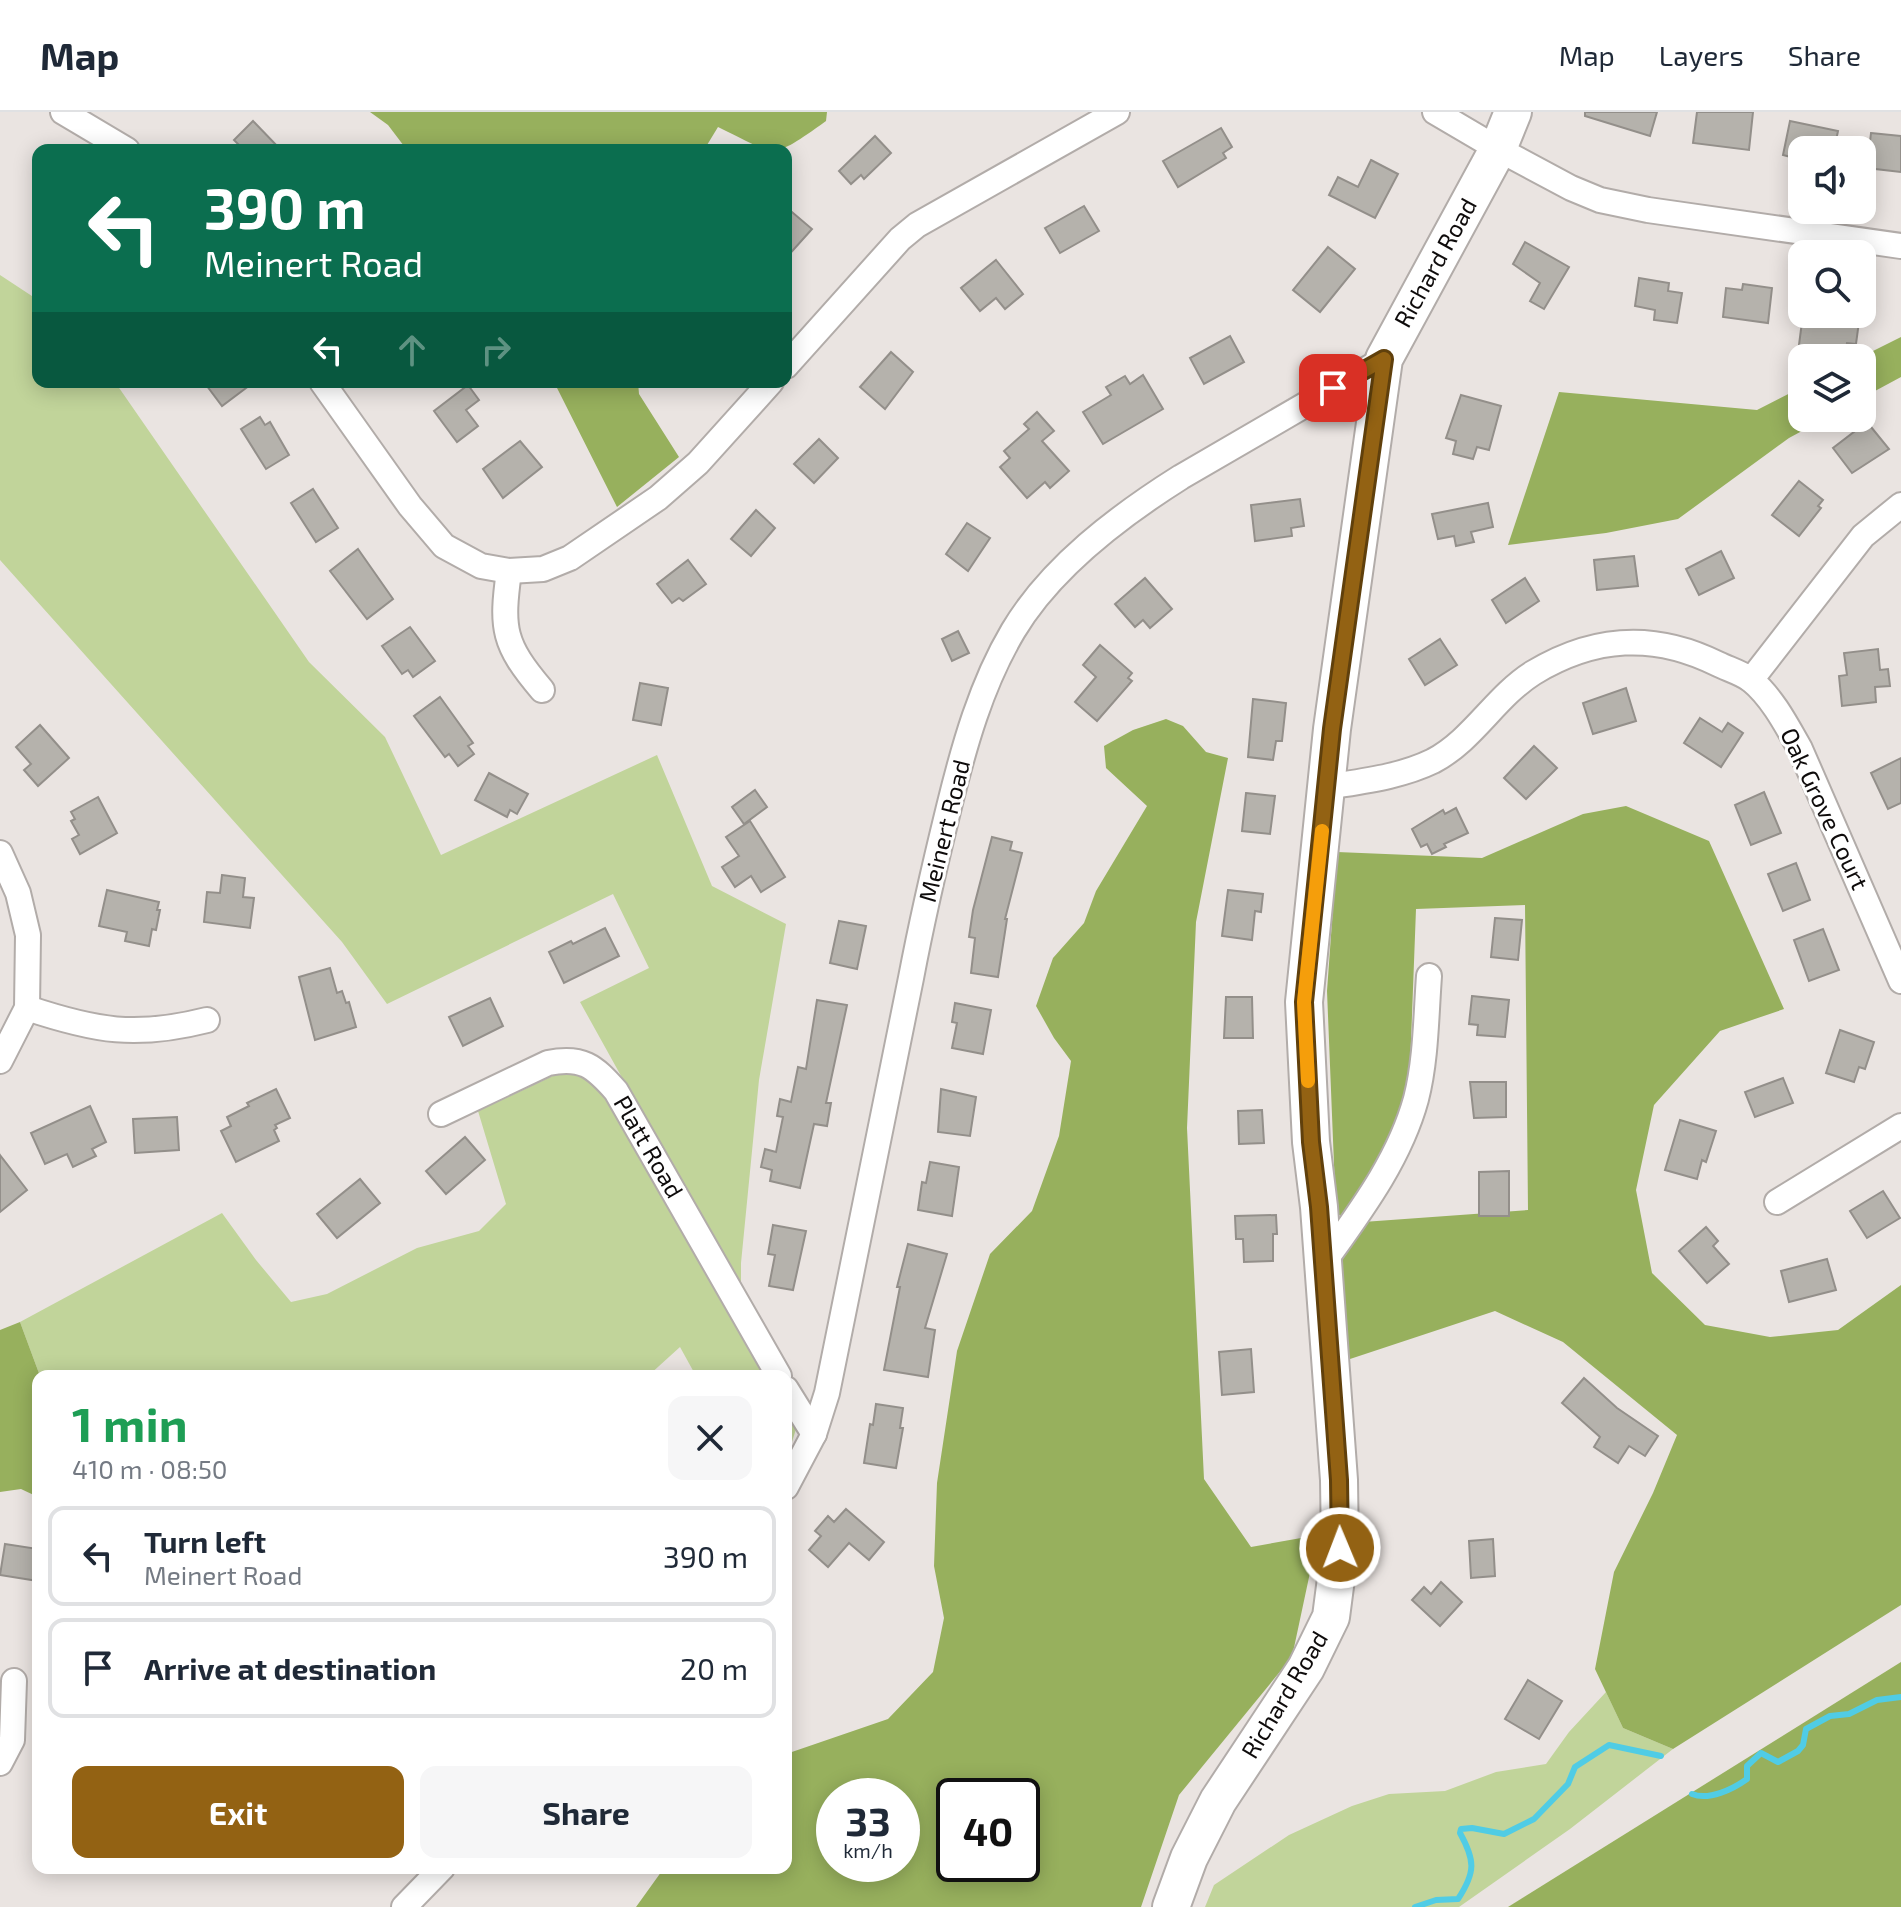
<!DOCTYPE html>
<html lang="en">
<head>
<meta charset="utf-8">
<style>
	:root { --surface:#fff; --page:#f6f6f7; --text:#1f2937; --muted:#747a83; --line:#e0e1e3; --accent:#936213 }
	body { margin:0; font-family:"Exo 2",sans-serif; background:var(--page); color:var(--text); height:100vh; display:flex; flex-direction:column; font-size:30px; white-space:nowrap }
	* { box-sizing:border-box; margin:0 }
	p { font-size:26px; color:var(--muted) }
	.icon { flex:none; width:44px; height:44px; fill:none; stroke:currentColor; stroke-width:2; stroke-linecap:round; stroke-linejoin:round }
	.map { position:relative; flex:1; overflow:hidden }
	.drawer { position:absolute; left:32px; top:1258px; width:760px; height:504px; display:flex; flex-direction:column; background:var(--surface); border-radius:16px; box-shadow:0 4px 20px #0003 }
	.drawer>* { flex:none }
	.hud { position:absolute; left:32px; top:32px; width:760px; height:244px; border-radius:16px; box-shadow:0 4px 20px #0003; background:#0b6e4f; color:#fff; overflow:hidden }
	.tools { position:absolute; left:1788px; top:24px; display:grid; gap:16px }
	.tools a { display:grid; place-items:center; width:88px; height:88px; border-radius:16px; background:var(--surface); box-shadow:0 4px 20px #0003; font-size:40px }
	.speed { position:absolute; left:816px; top:1666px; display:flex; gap:16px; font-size:40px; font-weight:700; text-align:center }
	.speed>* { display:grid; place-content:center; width:104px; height:104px; border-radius:50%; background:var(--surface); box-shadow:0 4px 20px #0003; line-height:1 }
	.speed small { font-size:20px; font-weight:400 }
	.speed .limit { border:4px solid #111; border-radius:12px; background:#fff; color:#111 }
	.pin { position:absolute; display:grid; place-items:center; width:68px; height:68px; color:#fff; margin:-34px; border-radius:16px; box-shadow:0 4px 12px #0006 }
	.me { position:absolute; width:88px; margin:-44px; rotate:359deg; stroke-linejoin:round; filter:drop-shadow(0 0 6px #0008) }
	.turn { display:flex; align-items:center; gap:28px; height:168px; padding:0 40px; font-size:36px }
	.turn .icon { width:104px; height:104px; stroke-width:2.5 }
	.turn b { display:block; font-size:56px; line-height:68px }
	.lanes { display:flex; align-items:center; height:76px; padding:0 40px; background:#0003; justify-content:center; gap:40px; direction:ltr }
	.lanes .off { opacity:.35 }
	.round { display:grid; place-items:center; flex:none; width:84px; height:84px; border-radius:16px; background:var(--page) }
	.summary { display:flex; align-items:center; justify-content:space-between; height:136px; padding:0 40px }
	h1 { font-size:48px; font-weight:700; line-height:60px; color:#1e9e55 }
	.cta { display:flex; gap:16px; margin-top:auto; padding:16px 40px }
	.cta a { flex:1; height:92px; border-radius:16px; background:var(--accent); color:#fff; font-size:32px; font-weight:700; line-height:92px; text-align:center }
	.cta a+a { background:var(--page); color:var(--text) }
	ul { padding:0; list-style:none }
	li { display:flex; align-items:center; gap:24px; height:100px; margin:0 16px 12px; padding:0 24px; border:4px solid var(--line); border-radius:16px }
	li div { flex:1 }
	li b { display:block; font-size:30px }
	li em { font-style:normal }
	header { display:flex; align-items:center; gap:48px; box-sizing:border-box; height:112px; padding:0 40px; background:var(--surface); border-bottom:2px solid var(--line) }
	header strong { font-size:38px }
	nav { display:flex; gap:44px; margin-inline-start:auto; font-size:28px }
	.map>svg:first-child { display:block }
</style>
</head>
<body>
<header>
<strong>Map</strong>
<nav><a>Map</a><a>Layers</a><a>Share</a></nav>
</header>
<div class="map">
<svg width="1901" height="1795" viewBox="0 0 1901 1795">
	<rect width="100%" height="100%" fill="#eae4e1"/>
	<g fill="#c1d49a">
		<path d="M0,163L38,188V270H115L309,550L385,625L441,743L657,643L712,774L786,812L759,968L741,1151V1180L580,890L649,856L613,782L387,892L342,830L0,448Z"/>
		<path d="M561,960L592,967L618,989L768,1264H696L680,1235L648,1264H40L20,1210L222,1101L256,1148L291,1190L327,1182L417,1136L479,1119L506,1092L478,999Z"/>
		<path d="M786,1298L796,1317L786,1349Z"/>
		<path d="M1606,1580L1623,1616L1673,1637L1570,1717L1459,1795H1205L1214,1773L1289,1723L1352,1694L1389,1682L1445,1679L1496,1660L1546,1652L1569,1620Z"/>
	</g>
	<g fill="#97b05d" fill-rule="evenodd">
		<path d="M370,0H827L826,9C770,49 778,44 718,15L704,38H407L388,13Z"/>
		<path d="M1901,225V265L1862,286V246H1859Z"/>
		<path d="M554,270H638L639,282L679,345L617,395Z"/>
		<path d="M1802,275V306H1826L1789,326L1678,407L1606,421L1508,433L1559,280L1757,298Z"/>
		<path d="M1166,607L1183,614L1206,640L1228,646L1196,810L1187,1016L1204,1367L1251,1435L1318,1423L1292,1545L1179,1683L1141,1795H636L664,1756H786V1642L888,1607L933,1560L944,1506L934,1454L937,1371L957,1239L990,1142L1032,1099L1059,1024L1071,949L1054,926L1036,894L1053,846L1084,811L1096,779L1147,694L1106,656L1104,634L1133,618ZM834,1684H902V1752H834ZM954,1684H1022V1752H954Z"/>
		<path d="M1626,694L1709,729L1784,897L1720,919L1654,993L1636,1078L1652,1161L1705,1213L1770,1225L1838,1218L1901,1173V1493L1673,1637L1623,1616L1595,1557L1614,1460L1653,1381L1677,1323L1563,1230L1495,1199L1344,1249L1333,1161L1363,1110L1528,1098L1525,793L1416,797L1409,983L1386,1033L1342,1104L1336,1102L1327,879L1337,740L1482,746L1583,702Z"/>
		<path d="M20,1210L40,1264H38V1385L21,1377L0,1380V1218Z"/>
		<path d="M1901,1550V1795H1508Z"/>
	</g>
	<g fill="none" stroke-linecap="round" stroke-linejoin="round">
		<g stroke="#50cce5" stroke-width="6">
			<path d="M1692,1682C1709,1689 1733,1677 1747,1667V1654L1761,1641L1778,1650L1798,1639L1803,1633L1806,1617L1830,1604L1849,1602L1877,1588L1901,1585"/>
			<path d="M1415,1795L1436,1788L1458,1787C1476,1760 1475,1748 1460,1721L1461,1717L1472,1716L1504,1722L1534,1707L1568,1672L1575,1655L1609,1633L1661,1644"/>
		</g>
	</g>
	<g fill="#b5b2ac" stroke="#938f8a" stroke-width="2">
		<path d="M1585,0H1657L1650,24L1585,4Z"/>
		<path d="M1697,0H1753L1749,38L1693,31Z"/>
		<path d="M253,9L281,38H244L234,28Z"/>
		<path d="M1790,9L1838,19L1834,38H1802V48L1783,43Z"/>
		<path d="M1221,16L1232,35L1223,41L1226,46L1178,75L1163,49Z"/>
		<path d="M1871,21L1901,24V60L1867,56Z"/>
		<path d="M875,24L891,41L864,67L861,63L851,72L839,59Z"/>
		<path d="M1371,48L1398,62L1375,106L1329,83L1338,65L1358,75Z"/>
		<path d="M1084,94L1099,119L1060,141L1045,116Z"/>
		<path d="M786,95L812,117L786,146Z"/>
		<path d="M1525,130L1569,155L1544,197L1530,189L1540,171L1513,152Z"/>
		<path d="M1328,135L1355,157L1320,200L1293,178Z"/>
		<path d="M996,148L1023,182L1005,197L996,186L980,199L961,176Z"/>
		<path d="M1639,166L1669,171L1668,179L1682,181L1677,211L1654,208L1655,198L1635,194Z"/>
		<path d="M1743,172L1772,176L1768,211L1723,205L1726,176L1742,178Z"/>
		<path d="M1803,202H1860L1856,232L1847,231L1846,239L1799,233Z"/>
		<path d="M1230,224L1244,250L1204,272L1190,246Z"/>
		<path d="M891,240L913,260L885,297L860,275Z"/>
		<path d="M1143,263L1163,297L1103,332L1083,300L1111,283L1106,275L1125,264L1130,272Z"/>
		<path d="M204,270H254L222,294Z"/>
		<path d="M468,273L479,288L466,298L478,314L457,330L434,299Z"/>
		<path d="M1461,283L1501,294L1489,338L1477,335L1473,347L1453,342L1456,329L1446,326Z"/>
		<path d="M1037,300L1054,319L1042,329L1069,359L1050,376L1045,370L1027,386L1000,355L1010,346L1004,339L1029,317L1024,312Z"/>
		<path d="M260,305L265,313L270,310L289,343L266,357L241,317Z"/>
		<path d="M1867,310L1889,337L1852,361L1833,336Z"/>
		<path d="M819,327L838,346L814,371L794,352Z"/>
		<path d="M520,329L542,355L503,386L483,357Z"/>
		<path d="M1799,369L1823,388L1818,394L1821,396L1799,424L1772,403Z"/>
		<path d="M313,377L338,416L316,430L291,391Z"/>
		<path d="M1300,387L1304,414L1291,416L1292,424L1255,429L1251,393Z"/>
		<path d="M1488,391L1493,415L1471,420L1474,430L1456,434L1454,424L1438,427L1432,402Z"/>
		<path d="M756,398L775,416L751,444L731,427Z"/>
		<path d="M967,411L990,426L968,459L946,442Z"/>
		<path d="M358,437L393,487L367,507L330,459Z"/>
		<path d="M1721,439L1734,466L1699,483L1686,457Z"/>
		<path d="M1634,444L1638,474L1597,478L1594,448Z"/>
		<path d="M688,448L706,472L683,489L679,486L672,491L657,472Z"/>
		<path d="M1145,466L1172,497L1150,516L1143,508L1135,515L1115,492Z"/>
		<path d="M1525,466L1539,489L1506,511L1492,488Z"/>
		<path d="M410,515L435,549L413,565L408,558L402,562L382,534Z"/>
		<path d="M958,519L969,541L952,549L942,527Z"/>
		<path d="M1440,527L1457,553L1425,573L1409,547Z"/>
		<path d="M1100,533L1132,561L1128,566L1132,569L1097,609L1075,590L1096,565L1083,553Z"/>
		<path d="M1878,537L1880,558L1888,557L1890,574L1875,575L1876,590L1842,594L1839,564L1847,563L1844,541Z"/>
		<path d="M640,571L668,576L661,613L633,608Z"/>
		<path d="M1626,576L1636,609L1593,622L1583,591Z"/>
		<path d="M440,585L473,631L468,634L474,642L458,654L449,642L445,645L414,604Z"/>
		<path d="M1253,587L1286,591L1282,629H1276L1273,648L1248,645Z"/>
		<path d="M1700,606L1722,620L1728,611L1743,621L1721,655L1684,631Z"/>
		<path d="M40,613L69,646L38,674L24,658L31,652L16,635Z"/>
		<path d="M1534,634L1557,656L1526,687L1504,666Z"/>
		<path d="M1901,646V691L1888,697L1871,661Z"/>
		<path d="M489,661L528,682L517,702L510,698L507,705L475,688Z"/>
		<path d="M755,678L767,695L744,712L732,695Z"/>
		<path d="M1764,680L1781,721L1751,733L1735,693Z"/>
		<path d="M1246,681L1275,684L1270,722L1242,719Z"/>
		<path d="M98,685L117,721L80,742L72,727L79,723L71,709L75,707L71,700Z"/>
		<path d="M1456,696L1468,721L1444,732L1446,735L1432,742L1427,732L1421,735L1412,717L1443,698L1445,702Z"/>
		<path d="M750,709L785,765L761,780L751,764L735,775L722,755L739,744L726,725Z"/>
		<path d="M992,725L1012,730L1010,738L1022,741L1005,807H1007L998,865L971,861L975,826L969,825L973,798Z"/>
		<path d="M1796,751L1810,788L1783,799L1768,762Z"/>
		<path d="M222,763L245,766L243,785L254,786L250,816L204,810L207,780L220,781Z"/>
		<path d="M107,778L159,790L157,798H160L156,818L152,817L149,834L125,829L127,820L99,814Z"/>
		<path d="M1228,778L1263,782L1261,800L1255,799L1252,828L1222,824Z"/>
		<path d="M1495,806L1522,808L1518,848L1491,845Z"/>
		<path d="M839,809L866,814L857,857L830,851Z"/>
		<path d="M605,816L619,844L564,871L549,840L571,829L573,832Z"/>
		<path d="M1823,817L1839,858L1809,869L1794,828Z"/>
		<path d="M330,856L337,881L342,879L346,891L349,890L356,915L315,928L299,865Z"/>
		<path d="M1472,884L1509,888L1505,925L1477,923L1478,913L1469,912Z"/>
		<path d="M1226,885H1252L1253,926H1224Z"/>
		<path d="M490,886L503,914L463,934L449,905Z"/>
		<path d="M817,888L847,893L826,991H831L827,1014L814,1012L800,1076L770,1069L772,1058L761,1055L765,1037L776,1040L783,1005L777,1004L780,987L791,990L798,955L806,957Z"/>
		<path d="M955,891L991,898L983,942L952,936L957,911L952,910Z"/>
		<path d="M1840,918L1874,930L1865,957L1859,955L1854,970L1826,961Z"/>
		<path d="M1783,966L1793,991L1755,1005L1745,980Z"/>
		<path d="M1470,970H1506V1005L1474,1006Z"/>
		<path d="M276,977L290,1006L275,1013L277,1016L274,1018L279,1029L236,1050L221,1019L231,1014L227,1005L249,994L247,991Z"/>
		<path d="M941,977L976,985L970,1024L938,1020Z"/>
		<path d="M90,994L106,1030L92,1037L96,1044L73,1055L67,1042L45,1052L31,1021Z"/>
		<path d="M1262,998L1264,1031L1239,1032L1238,999Z"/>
		<path d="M177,1005L179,1038L135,1041L133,1007Z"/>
		<path d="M1680,1008L1716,1019L1706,1050L1702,1048L1697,1067L1665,1058Z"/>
		<path d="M465,1025L485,1048L446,1082L426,1059Z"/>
		<path d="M0,1043L27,1078L0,1100Z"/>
		<path d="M930,1050L959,1055L952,1104L918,1098L922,1070L926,1071Z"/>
		<path d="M1509,1059V1104H1479V1060Z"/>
		<path d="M360,1067L380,1091L337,1126L317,1102Z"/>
		<path d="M1883,1079L1900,1106L1867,1126L1850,1099Z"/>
		<path d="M1276,1103L1277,1122H1273V1149L1244,1150L1243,1127H1236L1235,1104Z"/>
		<path d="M773,1113L806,1119L793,1178L769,1174L775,1143L768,1142Z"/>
		<path d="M1706,1115L1718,1129L1713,1134L1729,1152L1707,1171L1679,1139Z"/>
		<path d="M908,1132L947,1142L925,1216L935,1218L928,1265L884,1258L900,1175H897Z"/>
		<path d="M1827,1147L1836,1178L1789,1190L1781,1159Z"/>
		<path d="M1251,1237L1254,1280L1222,1283L1219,1240Z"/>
		<path d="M1584,1266L1617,1296L1658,1324L1645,1344L1629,1334L1618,1351L1594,1335L1600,1325L1562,1291Z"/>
		<path d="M876,1292L903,1296L900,1316H903L896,1356L864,1351L870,1312L873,1313Z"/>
		<path d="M846,1397L884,1430L869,1448L849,1431L828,1455L809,1438L821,1424L815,1419L828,1404L834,1410Z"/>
		<path d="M1493,1427L1495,1464L1471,1466L1469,1429Z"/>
		<path d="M5,1432L38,1437V1469L0,1463Z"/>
		<path d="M1441,1470L1462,1490L1440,1514L1412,1488L1424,1475L1431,1482Z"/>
		<path d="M1528,1568L1562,1589L1539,1627L1505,1607Z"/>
	</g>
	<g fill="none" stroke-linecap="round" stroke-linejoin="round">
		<g stroke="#b2aca9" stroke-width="28">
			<g id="street">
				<path d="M63,0L127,38"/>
				<path d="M1435,0L1498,37L1571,76L1600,88L1648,98L1901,134"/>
				<path d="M786,254L900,127L917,113L1117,0"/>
				<path d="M322,270L410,394L444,434L481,454L509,459L543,457L570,446L658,386L698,351L771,270"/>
				<path d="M509,459C501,517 503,532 542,578"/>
				<path d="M1751,568L1863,424L1901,393"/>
				<path d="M1327,675C1363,669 1400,665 1433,649C1473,628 1495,585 1533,561C1594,524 1654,520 1718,552C1728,557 1742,561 1751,568C1772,585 1787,614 1800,637L1901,869"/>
				<path d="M0,741L18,781L28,823L27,896L0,949"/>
				<path d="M27,896C96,919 136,926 207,908"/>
				<path d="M441,1002L548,951C582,944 594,954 616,979L779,1264"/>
				<path d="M1777,1090L1901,1014"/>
				<path d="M1322,1153C1359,1101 1399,1049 1416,987C1426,948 1426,905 1429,864"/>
				<path d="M786,1277L814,1322"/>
				<path d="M786,1375L814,1322L827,1281C855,1143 883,1004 911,866C922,808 935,752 949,695C964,634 981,573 1013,519C1051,455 1119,404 1181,365L1384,247"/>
				<path d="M0,1651L12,1628L14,1569"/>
				<path d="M404,1795L442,1756"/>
			</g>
		</g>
		<g stroke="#b2aca9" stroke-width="40">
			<path id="secondary" d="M1171,1795L1189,1746L1218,1689L1306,1556L1331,1505L1340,1436L1339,1368L1319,1095L1311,1030L1304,890L1332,617L1384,247L1498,37L1513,0"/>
		</g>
		<use href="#street" stroke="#fff" stroke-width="24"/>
		<use href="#secondary" stroke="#fff" stroke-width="36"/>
	</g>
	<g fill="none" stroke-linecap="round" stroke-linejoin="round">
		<g stroke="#60400c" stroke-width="20">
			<path id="route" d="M1333,276L1384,247L1332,617L1304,890L1311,1030L1319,1095L1339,1368L1340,1436"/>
		</g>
		<use href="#route" stroke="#936213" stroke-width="14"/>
		<path stroke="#f59e0b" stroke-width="14" d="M1308,969L1304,890L1322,719"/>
	</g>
	<g text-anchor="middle" stroke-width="6" stroke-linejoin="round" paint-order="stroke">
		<g font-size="24" fill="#0e0b0b" stroke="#fff">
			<text transform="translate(1436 151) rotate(-61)" y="8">Richard Road</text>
			<text transform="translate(1824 697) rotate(65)" y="8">Oak Grove Court</text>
			<text transform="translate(945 719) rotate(-76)" y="8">Meinert Road</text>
			<text transform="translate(648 1035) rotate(60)" y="8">Platt Road</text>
			<text transform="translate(1285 1583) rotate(-59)" y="8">Richard Road</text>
		</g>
	</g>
</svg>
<div class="tools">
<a><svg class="icon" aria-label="sound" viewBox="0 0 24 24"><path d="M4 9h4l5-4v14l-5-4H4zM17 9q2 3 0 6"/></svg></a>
<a><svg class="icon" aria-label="search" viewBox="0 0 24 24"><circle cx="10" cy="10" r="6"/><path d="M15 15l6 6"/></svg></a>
<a><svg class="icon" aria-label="layers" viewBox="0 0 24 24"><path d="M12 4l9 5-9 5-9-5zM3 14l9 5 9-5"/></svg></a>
</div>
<div class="speed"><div>33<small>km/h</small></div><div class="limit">40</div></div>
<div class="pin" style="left:1333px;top:276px;background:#d93025"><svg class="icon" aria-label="arrive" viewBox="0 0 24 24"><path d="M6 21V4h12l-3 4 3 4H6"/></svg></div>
<svg class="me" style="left:1340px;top:1436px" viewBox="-20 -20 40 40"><circle r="17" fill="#936213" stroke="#fff" stroke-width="3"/><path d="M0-11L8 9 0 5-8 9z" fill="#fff"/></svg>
<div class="hud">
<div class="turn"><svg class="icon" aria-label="left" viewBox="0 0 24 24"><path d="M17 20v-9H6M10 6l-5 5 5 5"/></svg><div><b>390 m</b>Meinert Road</div></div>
<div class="lanes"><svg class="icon" aria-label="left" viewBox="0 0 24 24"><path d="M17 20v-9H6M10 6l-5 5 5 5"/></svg><svg class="icon off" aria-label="ahead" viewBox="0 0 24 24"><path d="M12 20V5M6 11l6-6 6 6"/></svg><svg class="icon off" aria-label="right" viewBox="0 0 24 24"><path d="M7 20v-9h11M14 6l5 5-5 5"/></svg></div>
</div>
<section class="drawer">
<div class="summary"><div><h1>1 min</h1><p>410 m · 08:50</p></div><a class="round"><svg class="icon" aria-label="close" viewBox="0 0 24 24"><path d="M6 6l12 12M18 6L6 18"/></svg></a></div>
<ul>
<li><svg class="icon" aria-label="left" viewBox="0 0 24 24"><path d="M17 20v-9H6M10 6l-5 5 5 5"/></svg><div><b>Turn left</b><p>Meinert Road</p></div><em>390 m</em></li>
<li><svg class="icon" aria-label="arrive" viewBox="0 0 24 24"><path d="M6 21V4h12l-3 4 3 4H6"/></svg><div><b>Arrive at destination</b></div><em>20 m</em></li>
</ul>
<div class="cta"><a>Exit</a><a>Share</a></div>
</section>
</div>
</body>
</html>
